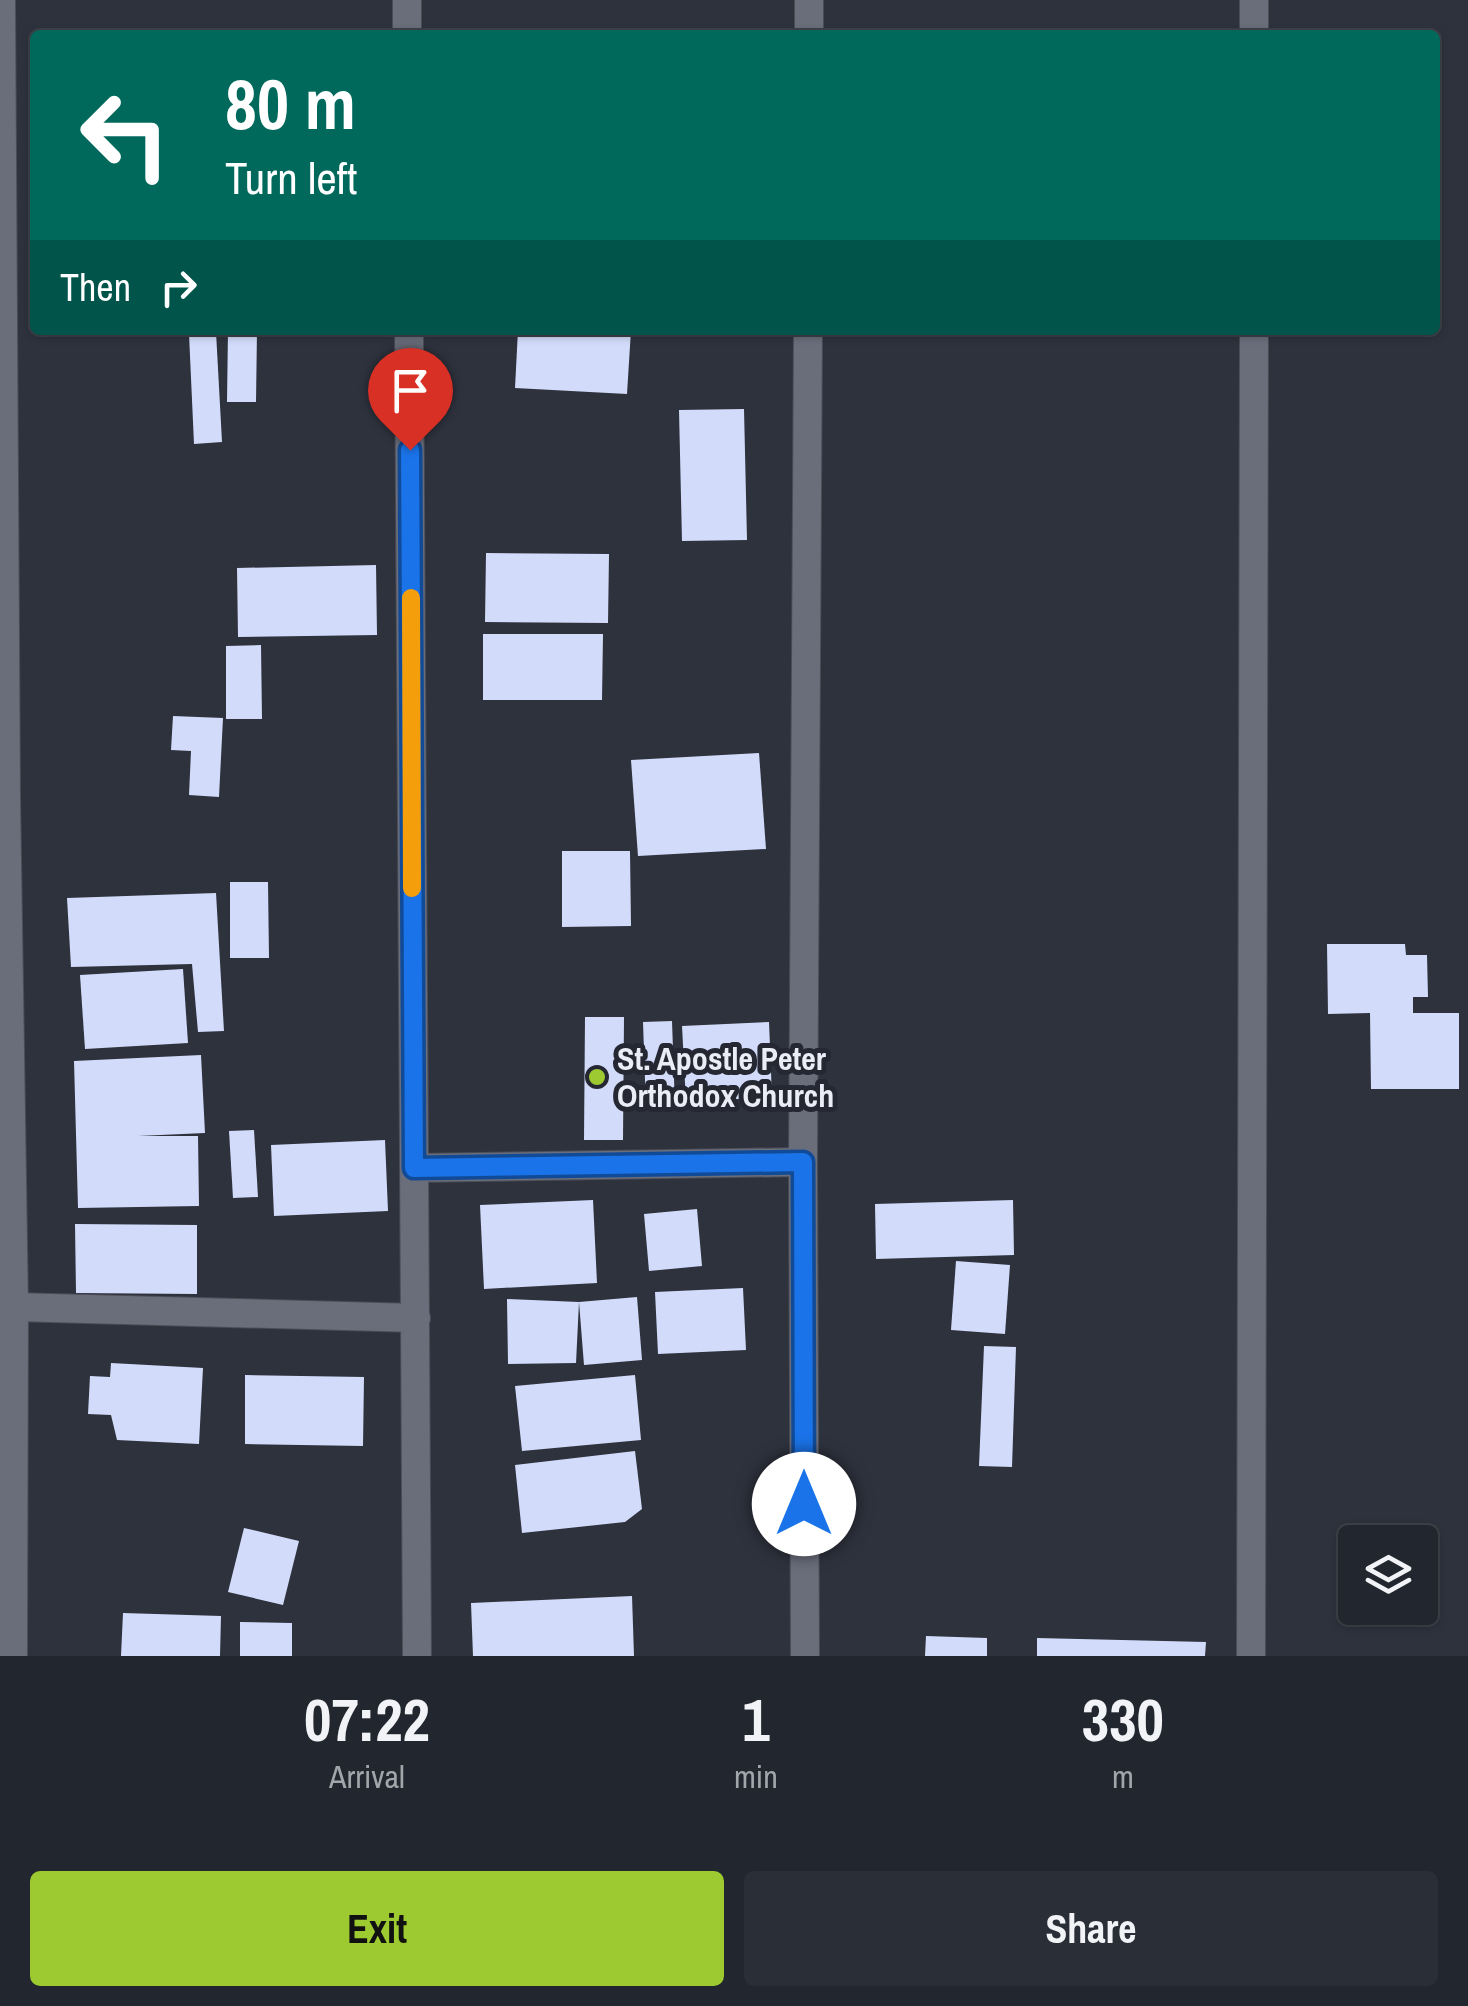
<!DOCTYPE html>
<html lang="en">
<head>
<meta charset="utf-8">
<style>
	:root { --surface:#22262e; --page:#2a2e36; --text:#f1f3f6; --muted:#a2a5aa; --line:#3f434a; --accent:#9dca30 }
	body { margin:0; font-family:"Archivo Narrow",sans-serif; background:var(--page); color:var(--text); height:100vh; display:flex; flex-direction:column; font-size:38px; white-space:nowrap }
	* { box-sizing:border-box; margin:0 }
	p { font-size:32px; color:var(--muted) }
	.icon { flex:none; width:55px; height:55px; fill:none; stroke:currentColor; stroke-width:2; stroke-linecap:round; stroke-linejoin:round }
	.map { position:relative; height:1656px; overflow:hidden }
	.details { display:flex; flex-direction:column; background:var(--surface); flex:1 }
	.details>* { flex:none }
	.guide { position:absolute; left:30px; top:30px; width:1410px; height:305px; border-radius:10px; box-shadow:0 2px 8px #0004,0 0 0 2px var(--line); background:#00695c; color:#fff; overflow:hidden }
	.tools { position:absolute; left:1338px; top:1525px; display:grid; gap:20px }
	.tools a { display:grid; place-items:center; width:100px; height:100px; border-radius:10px; background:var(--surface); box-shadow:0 2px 8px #0004,0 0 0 2px var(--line); font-size:50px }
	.pin { position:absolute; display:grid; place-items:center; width:85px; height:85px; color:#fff; margin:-102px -42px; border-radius:50% 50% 50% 0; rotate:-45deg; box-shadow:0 0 10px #0007 }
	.pin .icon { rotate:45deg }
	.me { position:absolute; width:110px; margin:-55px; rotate:0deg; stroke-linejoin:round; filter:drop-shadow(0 0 8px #0008) }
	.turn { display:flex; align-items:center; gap:35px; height:210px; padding:0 30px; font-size:45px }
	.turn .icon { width:130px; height:130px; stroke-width:2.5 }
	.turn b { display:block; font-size:70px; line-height:85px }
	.then { display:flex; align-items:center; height:95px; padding:0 30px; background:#0003; gap:20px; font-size:38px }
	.eta { display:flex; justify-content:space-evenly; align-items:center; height:170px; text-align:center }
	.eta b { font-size:60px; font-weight:800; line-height:70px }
	.action { display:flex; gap:20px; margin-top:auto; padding:20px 30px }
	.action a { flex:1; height:115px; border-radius:10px; background:var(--accent); color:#111; font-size:40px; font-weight:800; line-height:115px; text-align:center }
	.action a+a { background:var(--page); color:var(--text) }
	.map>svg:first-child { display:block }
</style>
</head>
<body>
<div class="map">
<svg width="1468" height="1656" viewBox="0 0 1468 1656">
	<rect width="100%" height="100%" fill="#2e323d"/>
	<g fill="#d2dcfa">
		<path d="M228,330H257L256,402H227Z"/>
		<path d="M518,330H631L627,394L515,388Z"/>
		<path d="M216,332L222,442L194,444L189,334Z"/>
		<path d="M744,409L747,540L682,541L679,410Z"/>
		<path d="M486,553L609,554L608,623L485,622Z"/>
		<path d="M376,565L377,635L238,637L237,568Z"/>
		<path d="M483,634H603L602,700H483Z"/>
		<path d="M261,645L262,719H226V646Z"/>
		<path d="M173,716L223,718L219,797L189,795L191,751L171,750Z"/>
		<path d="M759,753L766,849L638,856L631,760Z"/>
		<path d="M562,851H630L631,926L562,927Z"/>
		<path d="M230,882H268L269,958H230Z"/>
		<path d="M216,893L224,1031L198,1032L192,964L71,967L67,898Z"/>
		<path d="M1327,944H1405L1406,955H1427L1428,997H1413V1013H1459V1089H1371L1370,1013L1328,1014Z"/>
		<path d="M183,969L188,1043L85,1049L80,975Z"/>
		<path d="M585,1017H624L623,1140H584Z"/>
		<path d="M672,1021L675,1107L646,1108L643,1022Z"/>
		<path d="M769,1022L772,1097L686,1102L682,1026Z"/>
		<path d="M201,1055L205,1133L138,1136H198L199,1206L78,1208L74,1061Z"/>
		<path d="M254,1130L258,1197L233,1198L229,1131Z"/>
		<path d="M385,1140L388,1211L274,1216L271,1145Z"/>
		<path d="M593,1200L597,1283L484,1289L480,1205Z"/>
		<path d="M1013,1200L1014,1255L876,1259L875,1204Z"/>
		<path d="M697,1209L702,1266L649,1271L644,1214Z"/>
		<path d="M75,1224L197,1225V1294L76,1293Z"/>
		<path d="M956,1261L1010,1265L1005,1334L951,1330Z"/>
		<path d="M743,1288L746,1350L658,1354L655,1292Z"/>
		<path d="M637,1297L642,1360L584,1365L579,1302Z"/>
		<path d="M507,1299L579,1302L576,1363L508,1364Z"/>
		<path d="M984,1346L1016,1347L1012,1467L979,1466Z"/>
		<path d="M111,1363L203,1368L199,1444L117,1440L111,1415L88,1414L90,1376L110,1377Z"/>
		<path d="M245,1375L364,1377L363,1446L245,1444Z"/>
		<path d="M635,1375L641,1440L522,1451L515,1386Z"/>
		<path d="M635,1451L642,1509L625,1522L522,1533L515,1465Z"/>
		<path d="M244,1528L299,1541L283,1605L228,1592Z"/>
		<path d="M632,1596L634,1656H473L471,1603Z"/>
		<path d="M123,1613L221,1616L220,1656H121Z"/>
		<path d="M240,1622L292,1623V1656H240Z"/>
		<path d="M926,1636L987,1638V1656H925Z"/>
		<path d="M1037,1638L1206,1642L1205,1656H1037Z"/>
	</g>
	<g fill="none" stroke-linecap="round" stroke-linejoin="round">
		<g stroke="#4a4d56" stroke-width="30">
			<g id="street">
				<path d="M1,0L6,795L14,1307L13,1656"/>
				<path d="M407,0V35"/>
				<path d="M809,35V0"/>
				<path d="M1254,35V0"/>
				<path d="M409,330L417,1656"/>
				<path d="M414,1168L803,1162"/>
				<path d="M14,1307L416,1318"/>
				<path d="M805,1656L803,1162L808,330"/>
				<path d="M1251,1656L1254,330"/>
			</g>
		</g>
		<use href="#street" stroke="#6a6e7b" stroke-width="28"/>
	</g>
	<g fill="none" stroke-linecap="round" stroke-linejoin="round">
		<g stroke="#114b97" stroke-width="25">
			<path id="route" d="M410,450L414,1168L803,1162L804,1504"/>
		</g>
		<use href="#route" stroke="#1a73e8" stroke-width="18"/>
		<path stroke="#f59e0b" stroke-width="18" d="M411,598L412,888"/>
	</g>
	<circle fill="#9dca30" stroke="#252833" stroke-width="4" cx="597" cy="1077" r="10"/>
	<g text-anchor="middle" stroke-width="10" stroke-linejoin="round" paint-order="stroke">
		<g font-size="32" font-weight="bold" fill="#eaedf5" stroke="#252833" text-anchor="start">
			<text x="617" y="1070">St. Apostle Peter<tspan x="617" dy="37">Orthodox Church</tspan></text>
		</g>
	</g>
</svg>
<div class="tools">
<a><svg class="icon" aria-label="layers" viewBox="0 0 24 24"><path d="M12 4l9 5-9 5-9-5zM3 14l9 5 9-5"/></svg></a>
</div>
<div class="pin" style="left:410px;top:450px;background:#d93025"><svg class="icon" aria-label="arrive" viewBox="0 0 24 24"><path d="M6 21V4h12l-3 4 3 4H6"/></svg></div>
<svg class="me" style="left:804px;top:1504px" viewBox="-20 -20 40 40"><circle r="19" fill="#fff"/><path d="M0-13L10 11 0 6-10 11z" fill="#1a73e8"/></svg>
<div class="guide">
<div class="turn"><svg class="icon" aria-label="left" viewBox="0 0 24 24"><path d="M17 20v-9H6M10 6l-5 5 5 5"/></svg><div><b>80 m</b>Turn left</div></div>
<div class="then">Then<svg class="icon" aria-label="right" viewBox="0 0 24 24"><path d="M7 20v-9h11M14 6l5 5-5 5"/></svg></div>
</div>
</div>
<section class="details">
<div class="eta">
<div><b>07:22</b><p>Arrival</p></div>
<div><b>1</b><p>min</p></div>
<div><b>330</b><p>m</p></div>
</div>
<div class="action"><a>Exit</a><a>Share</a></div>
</section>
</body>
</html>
